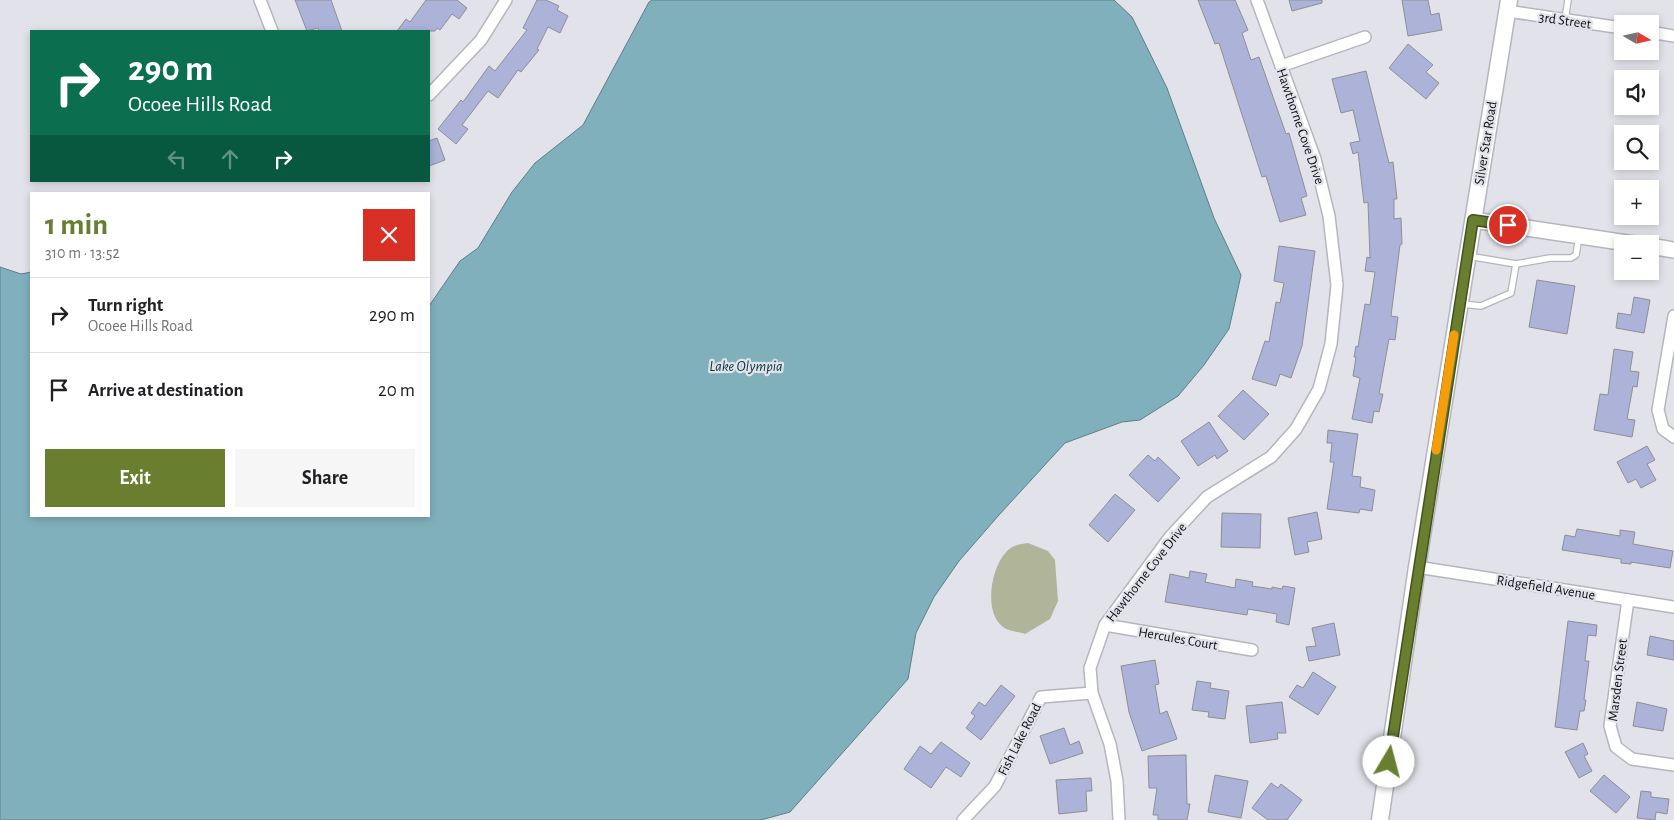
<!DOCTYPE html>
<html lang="en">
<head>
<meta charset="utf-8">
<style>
	:root { --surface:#fff; --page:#f6f6f6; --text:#202124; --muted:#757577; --line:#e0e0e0; --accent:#697e2f }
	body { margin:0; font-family:"Alegreya Sans",sans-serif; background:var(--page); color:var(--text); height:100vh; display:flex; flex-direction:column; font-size:19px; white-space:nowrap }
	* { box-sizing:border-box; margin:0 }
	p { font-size:16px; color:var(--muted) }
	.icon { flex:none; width:28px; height:28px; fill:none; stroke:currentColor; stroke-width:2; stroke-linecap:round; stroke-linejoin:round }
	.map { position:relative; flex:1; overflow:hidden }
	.drawer { position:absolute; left:30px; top:192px; width:400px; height:325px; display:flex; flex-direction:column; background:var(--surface); border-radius:0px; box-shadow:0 2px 8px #0003 }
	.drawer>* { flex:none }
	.banner { position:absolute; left:30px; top:30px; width:400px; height:152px; border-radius:0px; box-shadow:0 2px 8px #0003; background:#0b6e4f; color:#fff; overflow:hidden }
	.needle { width:32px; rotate:99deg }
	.fabs { position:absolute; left:1614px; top:15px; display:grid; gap:10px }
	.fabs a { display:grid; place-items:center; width:45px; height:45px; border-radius:0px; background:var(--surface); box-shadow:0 2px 8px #0003; font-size:25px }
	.pin { position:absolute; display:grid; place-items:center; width:42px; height:42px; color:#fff; margin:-21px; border:2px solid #fff; border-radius:50%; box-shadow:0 1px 5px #0007 }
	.me { position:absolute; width:55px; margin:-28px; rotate:8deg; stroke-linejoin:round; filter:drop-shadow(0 0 4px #0008) }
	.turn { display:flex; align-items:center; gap:18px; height:105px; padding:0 15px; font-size:22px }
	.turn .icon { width:65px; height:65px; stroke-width:2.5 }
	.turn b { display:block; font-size:35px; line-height:42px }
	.lanes { display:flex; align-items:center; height:48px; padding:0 15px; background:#0003; justify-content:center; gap:25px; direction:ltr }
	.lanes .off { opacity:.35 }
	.round { display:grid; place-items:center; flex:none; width:52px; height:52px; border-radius:0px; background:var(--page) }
	.headline { display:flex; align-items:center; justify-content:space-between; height:85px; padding:0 15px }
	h1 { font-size:30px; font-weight:700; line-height:38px; color:var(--accent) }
	.cta { display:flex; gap:10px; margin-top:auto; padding:10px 15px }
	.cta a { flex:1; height:58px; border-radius:0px; background:var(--accent); color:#fff; font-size:20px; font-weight:700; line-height:58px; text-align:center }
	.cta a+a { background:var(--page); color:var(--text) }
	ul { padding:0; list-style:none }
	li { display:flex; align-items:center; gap:15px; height:75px; padding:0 15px; border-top:1px solid var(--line) }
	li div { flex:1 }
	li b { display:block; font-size:19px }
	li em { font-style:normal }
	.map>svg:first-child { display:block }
</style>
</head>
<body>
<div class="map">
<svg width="1674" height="820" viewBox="0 0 1674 820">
	<rect width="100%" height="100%" fill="#e2e3ea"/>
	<path fill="#b0b59a" d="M1028,543L1048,551L1055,560L1058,601L1050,619L1025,634C1019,632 1008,631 1003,627C983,612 991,567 1007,551C1013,545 1020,544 1028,543Z"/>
	<path fill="#80b0bb" stroke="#5e7f88" d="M652,0H1114L1132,17L1167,88L1214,218L1241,275L1229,329L1204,365L1178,396L1140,420L1122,422L1065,443L999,515L959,561L934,597L916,633L908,679L790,812L761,820H0V267L21,274L31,272V516H429V306L460,261L478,248L512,192L535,163L583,125L649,2Z"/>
	<g fill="#acb2d8" stroke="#8e8f95">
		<path d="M295,0H331L342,31H319L318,28L307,31Z"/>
		<path d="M426,0H457L467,8L459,19L452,14L440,30L437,28L435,31H397L406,19L410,22Z"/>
		<path d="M537,0H546L559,6L557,10L568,16L560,33L548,27L537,49L539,50L521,72L518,70L498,98L488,91L462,125L468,129L456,144L438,129L461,100L463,102L489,66L495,71L527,30L523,28Z"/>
		<path d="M1198,0H1235L1248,30L1242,33L1251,60L1259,57L1286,134L1289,133L1307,196L1301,198L1306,215L1280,222L1266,176L1262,177L1219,43L1215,44Z"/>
		<path d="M1289,0H1322V3L1292,11Z"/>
		<path d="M1402,0H1428L1431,15L1439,13L1442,30L1408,36Z"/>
		<path d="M1408,44L1433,65L1426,72L1439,83L1426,99L1389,68Z"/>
		<path d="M1366,71L1389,163L1393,162L1397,199H1394V219L1401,218L1402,244L1400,245L1391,316L1398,317L1395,340L1389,339L1379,394H1383L1379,412L1374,411L1372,423L1352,419L1360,378L1353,376L1356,357H1354L1356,346L1358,347L1365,304L1370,305L1375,272L1365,271L1367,257L1370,258L1368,202L1364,203L1358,152L1353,154L1350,143L1360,141L1353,110L1341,113L1332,79Z"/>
		<path d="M437,138L445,160L429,166V141Z"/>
		<path d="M1279,246L1315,251L1302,346L1291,378L1280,374L1276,386L1252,379L1265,341L1269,342L1276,302L1280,303L1284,283L1274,281Z"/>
		<path d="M1537,280L1575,286L1567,334L1529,327Z"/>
		<path d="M1634,297L1650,300L1644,333L1616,328L1618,313L1631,315Z"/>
		<path d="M1614,349L1633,352L1630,371L1639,372L1637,387L1633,386L1627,419L1635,420L1632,437L1594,430L1600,394L1608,395Z"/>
		<path d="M1243,390L1269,414L1244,440L1218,416Z"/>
		<path d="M1209,422L1228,451L1217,459L1215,455L1198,466L1181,441Z"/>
		<path d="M1328,430L1358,434L1352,476L1361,477L1360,487L1375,490L1372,511L1360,509L1359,513L1327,509L1334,462H1330L1332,443H1327Z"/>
		<path d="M1647,446L1655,460L1647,464L1656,480L1641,488L1636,479L1628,483L1617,462Z"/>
		<path d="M1148,455L1155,461L1158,457L1180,478L1158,502L1129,475Z"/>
		<path d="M1115,494L1135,510L1108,542L1089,525Z"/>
		<path d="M1317,512L1322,539L1307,542L1309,552L1295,555L1288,518Z"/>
		<path d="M1222,513L1261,514L1260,548L1221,547Z"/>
		<path d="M1577,529L1620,536V530L1635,532L1633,544L1673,551L1670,568L1631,562V564L1621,563V559L1562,550L1565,535L1575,537Z"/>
		<path d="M1190,571L1207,574L1205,582L1235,588L1236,579L1253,582L1252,586L1272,589V587L1282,589L1283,586L1295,588L1289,625L1276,622L1277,614L1248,609L1247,615L1165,602L1170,574L1189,578Z"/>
		<path d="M1568,621L1597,625L1596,636L1588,635L1585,661H1589L1584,700H1586L1584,711H1580L1577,730L1555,727Z"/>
		<path d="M1334,623L1340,655L1309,661L1306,647L1316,646L1312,628Z"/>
		<path d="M1650,636L1674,641V660L1647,655Z"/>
		<path d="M1155,660L1159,684L1155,685L1160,714L1167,711L1177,739L1142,751L1129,712L1121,666Z"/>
		<path d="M1313,672L1336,687L1318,715L1289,697L1297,685L1303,688Z"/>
		<path d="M1197,681L1211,683L1210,688L1229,691L1225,719L1208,717L1209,712L1192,710Z"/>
		<path d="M1001,685L1015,696L981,740L966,728L975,716L971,713L979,702L985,706Z"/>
		<path d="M1282,702L1286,733H1277L1278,739L1250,743L1246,706Z"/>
		<path d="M1637,702L1667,709L1663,731L1633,726Z"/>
		<path d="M1064,728L1070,745L1079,741L1083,753L1050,764L1040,736Z"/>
		<path d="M941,742L970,763L961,777L946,767L931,788L904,769L920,746L931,754Z"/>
		<path d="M1583,743L1588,754L1584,756L1592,771L1579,778L1565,752Z"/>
		<path d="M1186,755L1187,804H1190L1187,820H1158V815H1153L1157,788H1149L1148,756Z"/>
		<path d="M1215,775L1248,781L1241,818L1208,812Z"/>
		<path d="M1604,775L1630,797L1616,813L1590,791Z"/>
		<path d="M1091,778L1092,791H1086L1087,811L1059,814L1056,780Z"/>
		<path d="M1271,783L1278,788L1281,784L1302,800L1287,820H1268L1252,808Z"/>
		<path d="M1641,791L1651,792V797L1669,799L1667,814L1656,812L1655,820L1637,818Z"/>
	</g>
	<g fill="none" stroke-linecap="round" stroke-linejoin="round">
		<g stroke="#b5b6bd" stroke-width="8">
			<g id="service">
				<path d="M1565,20L1568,0"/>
				<path d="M1516,264L1550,258H1571L1576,255L1579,236"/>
				<path d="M1462,304L1481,306L1511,293L1516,264L1468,256"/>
			</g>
		</g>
		<g stroke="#b5b6bd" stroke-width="14">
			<g id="minor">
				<path d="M260,0L272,31"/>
				<path d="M1507,11L1622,28"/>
				<path d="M1650,32L1674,36"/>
				<path d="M1281,66L1365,37"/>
				<path d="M429,95L481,40L506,0"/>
				<path d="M1674,316L1658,410L1663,429L1674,437"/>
				<path d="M1417,567L1674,607"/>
				<path d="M1628,600L1610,726L1616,747L1632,759L1674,765"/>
				<path d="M1105,625L1252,650"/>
				<path d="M963,820L995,786L1041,697L1092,693"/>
				<path d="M1119,820L1117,781L1110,744L1092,693L1090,668L1105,625L1170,537L1207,497L1271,457L1296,429L1319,389L1331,344L1337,285L1329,216L1315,159L1257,0"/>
			</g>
		</g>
		<g stroke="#b5b6bd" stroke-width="18">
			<g id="tertiary">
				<path d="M1473,220L1634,244"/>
				<path d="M1650,246L1674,250"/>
			</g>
		</g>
		<g stroke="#b5b6bd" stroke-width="19">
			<path id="secondary" d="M1380,820L1417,567L1509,0"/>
		</g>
		<use href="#service" stroke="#fff" stroke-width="5.5"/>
		<use href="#minor" stroke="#fff" stroke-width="11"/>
		<use href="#tertiary" stroke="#fff" stroke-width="15"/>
		<use href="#secondary" stroke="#fff" stroke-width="16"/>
	</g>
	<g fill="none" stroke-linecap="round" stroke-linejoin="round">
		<g stroke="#44521f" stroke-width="12">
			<path id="route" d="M1389,762L1473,220L1508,225"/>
		</g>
		<use href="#route" stroke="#697e2f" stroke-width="9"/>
		<path stroke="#f59e0b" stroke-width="9" d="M1436,450L1454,335"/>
	</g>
	<g text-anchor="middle" stroke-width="4.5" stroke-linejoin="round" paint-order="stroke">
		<g font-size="14" fill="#0e0e11" stroke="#e2e3ea">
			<text transform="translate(1565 20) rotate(8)" y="5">3rd Street</text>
			<text transform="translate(1301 126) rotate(71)" y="5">Hawthorne Cove Drive</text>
			<text transform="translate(1485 143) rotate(-81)" y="5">Silver Star Road</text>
			<text transform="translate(1146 572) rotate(-52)" y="5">Hawthorne Cove Drive</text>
			<text transform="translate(1546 587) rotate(9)" y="5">Ridgefield Avenue</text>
			<text transform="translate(1178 638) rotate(10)" y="5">Hercules Court</text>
			<text transform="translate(1617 680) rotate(-83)" y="5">Marsden Street</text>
			<text transform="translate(1019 739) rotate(-63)" y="5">Fish Lake Road</text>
		</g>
		<g font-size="15" font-style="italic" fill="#06363f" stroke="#e2e3ea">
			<text x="746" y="371">Lake Olympia</text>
		</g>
	</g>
</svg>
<div class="fabs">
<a><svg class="needle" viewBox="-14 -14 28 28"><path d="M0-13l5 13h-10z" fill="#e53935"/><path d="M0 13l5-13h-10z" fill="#757577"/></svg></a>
<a><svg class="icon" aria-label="sound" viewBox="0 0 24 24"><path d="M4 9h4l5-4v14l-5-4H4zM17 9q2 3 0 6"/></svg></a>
<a><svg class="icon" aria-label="search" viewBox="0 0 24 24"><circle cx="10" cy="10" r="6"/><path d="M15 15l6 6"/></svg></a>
<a>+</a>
<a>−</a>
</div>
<div class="pin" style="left:1508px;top:225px;background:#d93025"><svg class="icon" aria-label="arrive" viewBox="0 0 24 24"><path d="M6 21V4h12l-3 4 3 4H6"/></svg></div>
<svg class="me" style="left:1389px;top:762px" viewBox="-20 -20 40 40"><circle r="19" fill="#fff"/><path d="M0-13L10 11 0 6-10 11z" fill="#697e2f"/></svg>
<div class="banner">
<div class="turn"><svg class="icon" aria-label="right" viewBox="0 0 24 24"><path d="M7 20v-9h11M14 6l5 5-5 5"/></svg><div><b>290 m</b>Ocoee Hills Road</div></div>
<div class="lanes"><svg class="icon off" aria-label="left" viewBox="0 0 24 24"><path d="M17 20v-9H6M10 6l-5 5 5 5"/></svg><svg class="icon off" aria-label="ahead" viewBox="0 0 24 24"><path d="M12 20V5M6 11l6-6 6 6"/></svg><svg class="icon" aria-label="right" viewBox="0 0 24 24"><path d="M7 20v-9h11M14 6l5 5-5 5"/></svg></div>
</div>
<section class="drawer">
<div class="headline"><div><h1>1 min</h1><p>310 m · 13:52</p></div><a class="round" style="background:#d93025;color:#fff"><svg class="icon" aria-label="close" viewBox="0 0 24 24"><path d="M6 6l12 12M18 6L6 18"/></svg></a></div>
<ul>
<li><svg class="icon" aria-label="right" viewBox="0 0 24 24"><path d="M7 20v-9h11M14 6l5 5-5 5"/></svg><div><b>Turn right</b><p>Ocoee Hills Road</p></div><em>290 m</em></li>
<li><svg class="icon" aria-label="arrive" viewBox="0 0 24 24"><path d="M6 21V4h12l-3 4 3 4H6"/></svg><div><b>Arrive at destination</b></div><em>20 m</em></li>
</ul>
<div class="cta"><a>Exit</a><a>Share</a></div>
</section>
</div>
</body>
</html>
